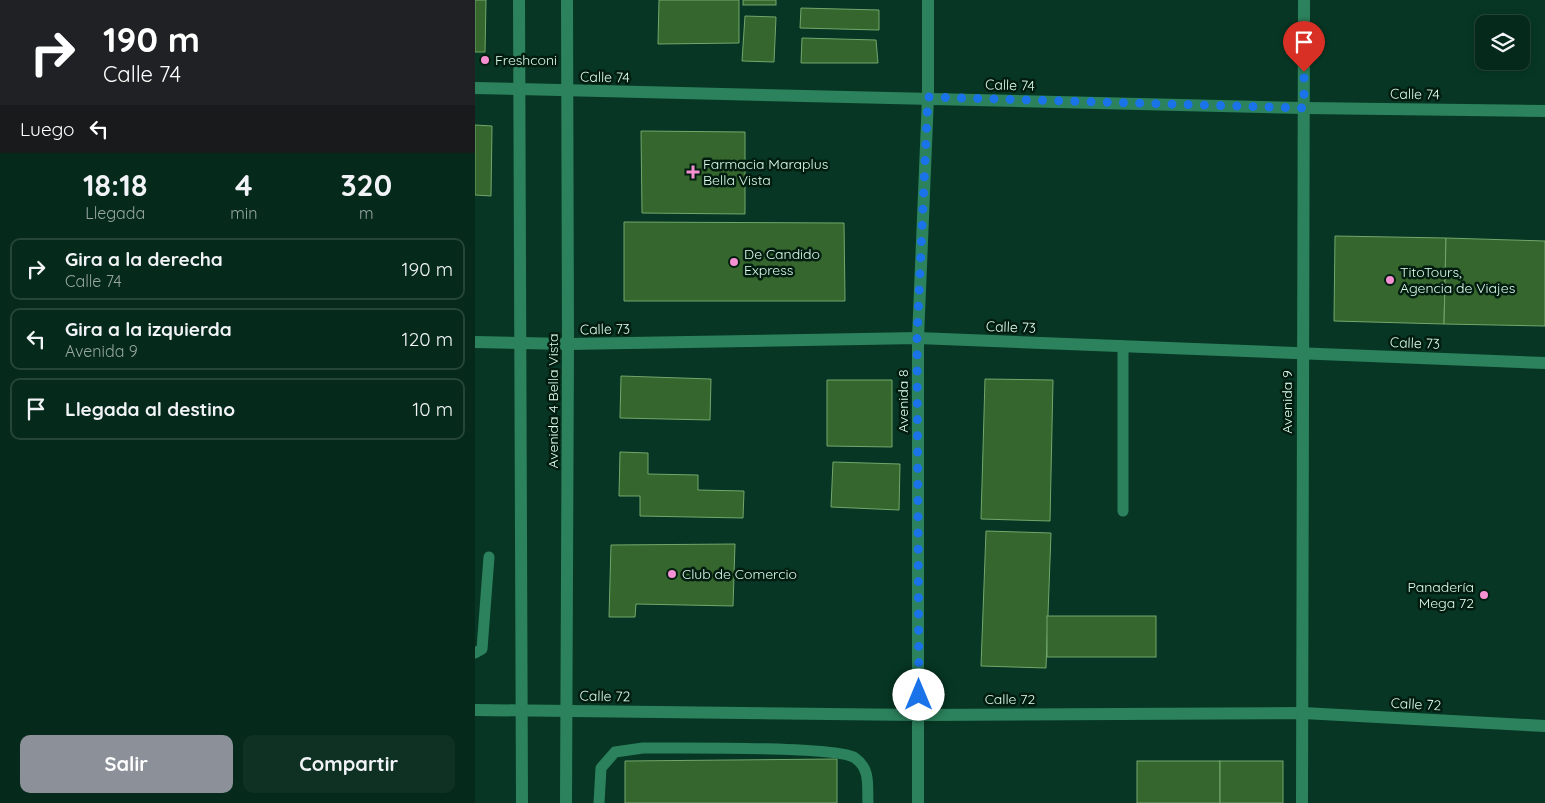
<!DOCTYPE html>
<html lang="es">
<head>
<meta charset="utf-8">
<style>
	:root { --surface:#05291b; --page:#0e3124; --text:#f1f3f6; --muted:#97a6a3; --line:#26453a; --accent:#8c9099 }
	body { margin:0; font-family:Quicksand,sans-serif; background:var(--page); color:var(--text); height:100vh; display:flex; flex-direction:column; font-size:19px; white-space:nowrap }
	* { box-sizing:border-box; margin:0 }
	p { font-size:16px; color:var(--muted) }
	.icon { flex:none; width:28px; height:28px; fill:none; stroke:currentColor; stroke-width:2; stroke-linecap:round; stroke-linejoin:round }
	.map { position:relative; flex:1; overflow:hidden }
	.side { display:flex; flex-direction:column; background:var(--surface); width:475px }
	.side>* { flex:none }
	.hud { background:#202124; color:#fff; overflow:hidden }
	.tools { position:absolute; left:1000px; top:15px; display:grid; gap:10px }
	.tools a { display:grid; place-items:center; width:55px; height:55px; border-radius:10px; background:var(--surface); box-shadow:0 2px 8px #0003,0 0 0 1px var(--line); font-size:25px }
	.pin { position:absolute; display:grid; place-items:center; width:42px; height:42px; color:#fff; margin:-51px -21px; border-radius:50% 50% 50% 0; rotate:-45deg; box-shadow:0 0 5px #0007 }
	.pin .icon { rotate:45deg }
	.me { position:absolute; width:55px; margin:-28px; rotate:0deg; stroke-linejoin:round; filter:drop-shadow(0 0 4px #0008) }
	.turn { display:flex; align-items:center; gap:18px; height:105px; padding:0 20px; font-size:22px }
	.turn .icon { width:65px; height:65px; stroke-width:2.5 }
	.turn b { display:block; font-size:35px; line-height:42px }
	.then { display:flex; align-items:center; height:48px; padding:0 20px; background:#0003; gap:10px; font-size:19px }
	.eta { display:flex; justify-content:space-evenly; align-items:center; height:85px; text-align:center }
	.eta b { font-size:30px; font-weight:700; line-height:35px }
	.cta { display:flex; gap:10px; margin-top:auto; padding:10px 20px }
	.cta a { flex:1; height:58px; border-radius:10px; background:var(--accent); color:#fff; font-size:20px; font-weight:700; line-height:58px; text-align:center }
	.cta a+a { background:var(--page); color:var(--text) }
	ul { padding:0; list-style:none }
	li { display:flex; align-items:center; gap:15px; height:62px; margin:0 10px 8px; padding:0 10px; border:2px solid var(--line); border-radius:10px }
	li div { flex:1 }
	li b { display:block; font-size:19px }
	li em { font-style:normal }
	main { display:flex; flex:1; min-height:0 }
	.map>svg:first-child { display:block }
</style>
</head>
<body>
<main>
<section class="side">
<div class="hud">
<div class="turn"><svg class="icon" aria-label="right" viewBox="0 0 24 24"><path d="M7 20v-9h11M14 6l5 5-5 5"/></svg><div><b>190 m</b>Calle 74</div></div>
<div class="then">Luego<svg class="icon" aria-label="left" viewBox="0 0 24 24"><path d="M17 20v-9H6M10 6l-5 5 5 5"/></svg></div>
</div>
<div class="eta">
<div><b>18:18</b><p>Llegada</p></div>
<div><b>4</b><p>min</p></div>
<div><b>320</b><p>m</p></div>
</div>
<ul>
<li><svg class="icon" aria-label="right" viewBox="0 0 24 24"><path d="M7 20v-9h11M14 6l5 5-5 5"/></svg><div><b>Gira a la derecha</b><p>Calle 74</p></div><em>190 m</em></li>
<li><svg class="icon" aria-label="left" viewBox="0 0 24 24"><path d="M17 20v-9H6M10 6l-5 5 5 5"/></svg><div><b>Gira a la izquierda</b><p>Avenida 9</p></div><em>120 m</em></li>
<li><svg class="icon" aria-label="arrive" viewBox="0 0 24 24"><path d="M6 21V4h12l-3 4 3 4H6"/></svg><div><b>Llegada al destino</b></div><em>10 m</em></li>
</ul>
<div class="cta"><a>Salir</a><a>Compartir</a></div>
</section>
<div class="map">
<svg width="1070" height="803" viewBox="0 0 1070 803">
	<rect width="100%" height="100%" fill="#073724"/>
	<g fill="#34662d" stroke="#72a76b">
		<path d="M0,0H11L10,52H0Z"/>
		<path d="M184,0H264V43L183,44Z"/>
		<rect x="268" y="0" width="33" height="5"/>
		<path d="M326,8L404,10V30L325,28Z"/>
		<path d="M270,16L301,17L299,62L267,61Z"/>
		<path d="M327,38L401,40L403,63H326Z"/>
		<path d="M0,125L17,126L16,196L0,195Z"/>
		<path d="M166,131L270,132V214L167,213Z"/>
		<path d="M149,222L369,223L370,301H149Z"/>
		<path d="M860,236L971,238L969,324L859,321Z"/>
		<path d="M971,238L1070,241V326L969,324Z"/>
		<path d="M146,376L236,379L235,420L145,418Z"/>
		<path d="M510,379L578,380L575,521L506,519Z"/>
		<path d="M352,380H417V447L352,446Z"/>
		<path d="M145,452L173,453V474L223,475V490L269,491L268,518L165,516V496H144Z"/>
		<path d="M358,462L425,464L424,510L356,507Z"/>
		<path d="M511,531L576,533L571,668L506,666Z"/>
		<path d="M260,544L258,606L161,604L160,617H134L136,545Z"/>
		<rect x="572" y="616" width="109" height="41"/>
		<path d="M362,759V803H150V761Z"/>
		<rect x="662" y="761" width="83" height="42"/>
		<rect x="745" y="761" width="63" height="42"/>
	</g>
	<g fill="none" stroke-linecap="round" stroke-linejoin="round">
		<g stroke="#2c825d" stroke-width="11">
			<path d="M648,346V511"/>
			<path d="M0,653L7,649L14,557"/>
			<path d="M124,803L126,768L140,752L168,748C199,748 364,746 380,758C396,769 392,786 393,803"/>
		</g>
		<g stroke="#2c825d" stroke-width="12">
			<path d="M0,88L829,108L1070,111"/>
			<path d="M0,342L93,344L443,338L1070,363"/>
			<path d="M0,710L444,715L828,713L1070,726"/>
			<path d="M443,803V338L453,97V0"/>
			<path d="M827,803L829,0"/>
		</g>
		<g stroke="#2c825d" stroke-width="12">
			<path d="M44,0L47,803"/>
			<path d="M91,803L93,344L92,0"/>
		</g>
	</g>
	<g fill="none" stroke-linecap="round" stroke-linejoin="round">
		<path stroke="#1a73e8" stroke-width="9" stroke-dasharray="0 16.2" d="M444,695L442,338L453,97L829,108V72"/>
	</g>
	<g fill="#f591d2" stroke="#021c10" stroke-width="2">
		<circle cx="10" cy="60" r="5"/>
		<path d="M215.5 164.5h5v5h5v5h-5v5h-5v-5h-5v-5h5z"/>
		<circle cx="259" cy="262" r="5"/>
		<circle cx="915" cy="280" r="5"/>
		<circle cx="197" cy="574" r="5"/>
		<circle cx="1009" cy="595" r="5"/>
	</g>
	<g text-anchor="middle" stroke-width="5" stroke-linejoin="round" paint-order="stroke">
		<g font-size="14" fill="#ddfdeb" stroke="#021c10" text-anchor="start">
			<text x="20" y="65">Freshconi</text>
			<text x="228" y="169">Farmacia Maraplus<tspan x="228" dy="16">Bella Vista</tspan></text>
			<text x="269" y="259">De Candido<tspan x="269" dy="16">Express</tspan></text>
			<text x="925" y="277">TitoTours,<tspan x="925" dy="16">Agencia de Viajes</tspan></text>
			<text x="207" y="579">Club de Comercio</text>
			<text x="999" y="592" text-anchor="end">Panadería<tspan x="999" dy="16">Mega 72</tspan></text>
		</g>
		<g font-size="14" fill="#ddfdeb" stroke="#021c10">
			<text transform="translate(130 77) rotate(1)" y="5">Calle 74</text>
			<text transform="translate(535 85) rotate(2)" y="5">Calle 74</text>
			<text transform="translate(940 94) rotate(1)" y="5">Calle 74</text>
			<text transform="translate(536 327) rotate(2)" y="5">Calle 73</text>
			<text transform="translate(130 329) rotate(-1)" y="5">Calle 73</text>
			<text transform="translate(940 343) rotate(2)" y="5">Calle 73</text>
			<text transform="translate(78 401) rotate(-90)" y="5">Avenida 4 Bella Vista</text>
			<text transform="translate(428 401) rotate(-90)" y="5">Avenida 8</text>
			<text transform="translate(812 402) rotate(-90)" y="5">Avenida 9</text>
			<text transform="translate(130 696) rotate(1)" y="5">Calle 72</text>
			<text x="535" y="704">Calle 72</text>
			<text transform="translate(941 704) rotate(3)" y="5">Calle 72</text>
		</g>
	</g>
</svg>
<div class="tools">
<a><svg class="icon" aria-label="layers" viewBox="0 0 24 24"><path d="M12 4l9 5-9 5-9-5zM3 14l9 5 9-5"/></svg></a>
</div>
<div class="pin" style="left:829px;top:72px;background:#d93025"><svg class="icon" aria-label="arrive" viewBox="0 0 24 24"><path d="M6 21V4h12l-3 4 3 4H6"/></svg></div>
<svg class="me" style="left:444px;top:695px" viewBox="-20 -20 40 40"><circle r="19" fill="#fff"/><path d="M0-13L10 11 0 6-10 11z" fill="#1a73e8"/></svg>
</div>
</main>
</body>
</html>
